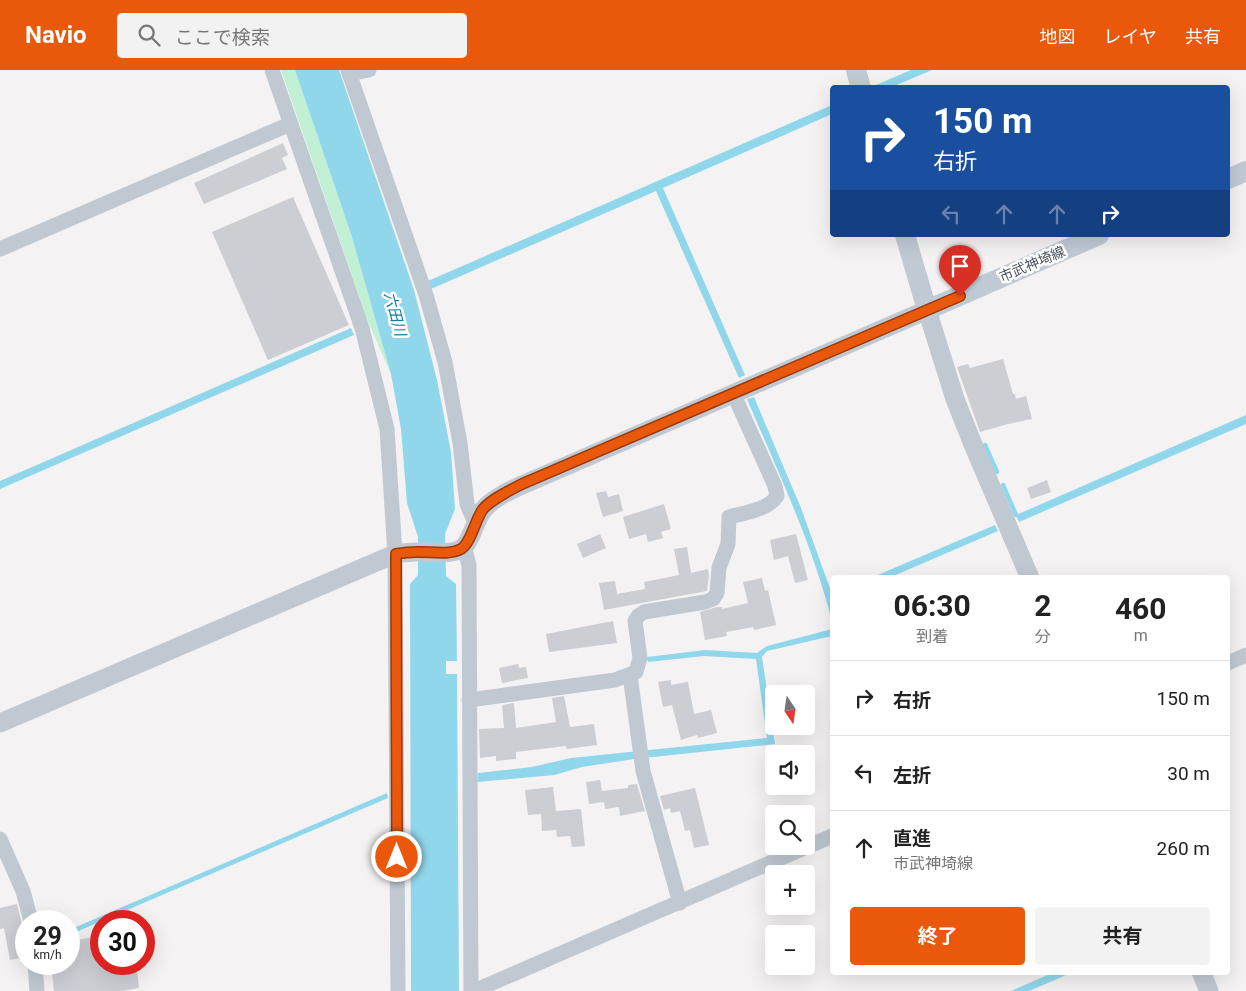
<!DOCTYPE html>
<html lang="ja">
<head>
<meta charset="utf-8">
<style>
	:root { --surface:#fff; --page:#f2f2f2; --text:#222; --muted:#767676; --line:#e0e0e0; --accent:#ea580c }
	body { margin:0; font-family:Roboto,"Noto Sans JP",sans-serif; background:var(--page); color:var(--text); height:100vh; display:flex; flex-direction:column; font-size:19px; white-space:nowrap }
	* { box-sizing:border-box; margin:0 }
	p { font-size:16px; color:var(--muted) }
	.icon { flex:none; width:28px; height:28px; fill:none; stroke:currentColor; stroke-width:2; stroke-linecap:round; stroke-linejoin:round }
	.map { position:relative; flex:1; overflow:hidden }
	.sheet { position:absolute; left:830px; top:505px; width:400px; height:400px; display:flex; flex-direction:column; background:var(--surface); border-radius:5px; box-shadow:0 5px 20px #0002 }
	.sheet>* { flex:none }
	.guide { position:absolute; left:830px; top:15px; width:400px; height:152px; border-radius:5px; box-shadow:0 5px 20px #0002; background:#1a4fa0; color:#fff; overflow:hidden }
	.needle { width:32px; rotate:167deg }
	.buttons { position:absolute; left:765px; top:615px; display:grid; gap:10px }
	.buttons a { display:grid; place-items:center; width:50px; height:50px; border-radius:5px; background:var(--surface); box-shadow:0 5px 20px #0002; font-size:25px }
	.speed { position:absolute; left:15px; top:840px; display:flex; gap:10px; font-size:25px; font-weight:700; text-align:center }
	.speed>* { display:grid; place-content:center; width:65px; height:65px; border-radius:50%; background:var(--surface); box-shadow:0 5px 20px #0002; line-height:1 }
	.speed small { font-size:12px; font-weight:400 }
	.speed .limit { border:8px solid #d22; background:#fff; color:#111 }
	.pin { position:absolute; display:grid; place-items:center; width:42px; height:42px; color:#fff; margin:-51px -21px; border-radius:50% 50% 50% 0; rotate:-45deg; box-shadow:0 0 5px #0007 }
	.pin .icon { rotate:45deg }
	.me { position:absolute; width:55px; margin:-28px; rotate:0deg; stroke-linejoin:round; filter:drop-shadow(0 0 4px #0008) }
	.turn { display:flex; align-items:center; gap:18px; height:105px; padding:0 20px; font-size:22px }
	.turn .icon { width:65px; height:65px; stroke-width:2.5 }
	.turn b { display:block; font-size:35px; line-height:42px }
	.lanes { display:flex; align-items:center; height:48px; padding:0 20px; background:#0003; justify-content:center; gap:25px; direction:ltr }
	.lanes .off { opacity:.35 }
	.eta { display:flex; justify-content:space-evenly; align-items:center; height:85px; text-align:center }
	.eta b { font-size:30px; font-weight:700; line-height:35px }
	.button { display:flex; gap:10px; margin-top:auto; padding:10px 20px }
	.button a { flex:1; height:58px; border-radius:5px; background:var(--accent); color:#fff; font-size:20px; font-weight:700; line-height:58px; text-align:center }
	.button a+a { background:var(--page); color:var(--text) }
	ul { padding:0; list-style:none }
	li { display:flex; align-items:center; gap:15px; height:75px; padding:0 20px; border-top:1px solid var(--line) }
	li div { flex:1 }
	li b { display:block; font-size:19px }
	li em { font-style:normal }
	header { display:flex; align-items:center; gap:30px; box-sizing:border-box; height:70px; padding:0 25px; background:var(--accent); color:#fff }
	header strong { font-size:24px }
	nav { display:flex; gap:28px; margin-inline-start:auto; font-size:18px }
	.search { width:350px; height:45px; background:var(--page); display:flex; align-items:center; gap:12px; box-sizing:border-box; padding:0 18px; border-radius:5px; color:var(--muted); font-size:19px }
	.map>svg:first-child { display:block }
</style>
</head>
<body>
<header>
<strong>Navio</strong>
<div class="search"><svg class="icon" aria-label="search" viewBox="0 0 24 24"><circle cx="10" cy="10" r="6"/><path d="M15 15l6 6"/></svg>ここで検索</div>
<nav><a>地図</a><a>レイヤ</a><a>共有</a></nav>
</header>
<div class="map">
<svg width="1246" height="921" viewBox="0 0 1246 921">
	<rect width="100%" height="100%" fill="#f4f2f2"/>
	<path fill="#c2f0d5" d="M281,0H295L351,164L391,304L367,249Z"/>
	<g fill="#90d7ec">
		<path d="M295,0H339L414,220L437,310L451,382L455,439L445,464L446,506L456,514L457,591H446V604H457L459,921H411L410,514L418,505V467L407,433L401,359L391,304L351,164Z"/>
		<path d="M911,0H932L892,17H871Z"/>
		<path d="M832,35V44L663,118L745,305L739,308L656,121L431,219L428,211Z"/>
		<path d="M351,258L354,265L0,419V411Z"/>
		<path d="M754,327L801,438L832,524V552C813,475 778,402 747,329Z"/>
		<path d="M1246,345V354L1019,452L1016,445Z"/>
		<path d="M995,455L998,461L891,507H873Z"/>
		<path d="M832,559V566L767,581L762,587L775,674L634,689L582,697L554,705L477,712L478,703L532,697L571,688L767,668L756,589L704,586L648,592L647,587L705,580L757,583L767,576Z"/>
		<path d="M387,723L388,728L69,865V860Z"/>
		<path d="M1054,902L1071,903L1029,921H1011Z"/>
	</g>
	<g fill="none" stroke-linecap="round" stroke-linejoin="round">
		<g stroke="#90d7ec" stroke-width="4.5">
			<path d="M985,375L997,402"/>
			<path d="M1003,415L1016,445"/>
		</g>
	</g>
	<g fill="#ccced4">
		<path d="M283,73L288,85L282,88L287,99L204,134L194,113Z"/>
		<path d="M293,127L349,255L268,290L212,162Z"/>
		<path d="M1003,289L1013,324H1015L1016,329L1026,326L1032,349L1008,354L980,362L957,297L968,294L970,298Z"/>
		<path d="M1047,410L1051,422L1031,429L1027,418Z"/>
		<path d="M606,421L608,427L619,424L623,441L603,447L596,423Z"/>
		<path d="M664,434L671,459L661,462L663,468L648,472L646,464L629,469L623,447Z"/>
		<path d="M600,464L606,478L583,488L577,474Z"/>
		<path d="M796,464L808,510L795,513L788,486L774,490L770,470Z"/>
		<path d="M687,477L691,503L708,499L709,505L707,521L604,540L599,513L615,511L617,524L645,519L644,512L679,505L674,479Z"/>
		<path d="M762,508L765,521L768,520L776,555L754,560L753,557L726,562L727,566L705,570L700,542L717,537H722V539L748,533L743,512Z"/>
		<path d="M613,551L617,573L549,582L546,564Z"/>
		<path d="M518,594L519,598L526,597L528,608L502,613L499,598Z"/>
		<path d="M671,610V615L688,612L694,644L711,640L717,663L698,668L697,665L681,670L672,635L663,637L658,612Z"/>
		<path d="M564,626L570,657L594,654L597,675L566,679V676L516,682V689L496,691V686L480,688L479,659L504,658L502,635L514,633L516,658L556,652L552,628Z"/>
		<path d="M600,710L602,721L628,718V715L637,714L645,741L620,746L619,737L605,739L604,732L589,734L586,712Z"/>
		<path d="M553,717L556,741L581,739L585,776L572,777L570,766L557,767L556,760L542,761L541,744L528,745L525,720Z"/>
		<path d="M695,718L709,775L694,778L690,760L685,761L680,741L671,743L670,738L664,740L660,726Z"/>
		<path d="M17,834L22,854H21L26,887L10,890L4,858L0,859V838Z"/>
		<path d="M101,866V894H136L139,918L122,921H54L51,894H69V890L73,889L70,871Z"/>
	</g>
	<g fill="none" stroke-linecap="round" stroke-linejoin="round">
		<g stroke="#c0c9d1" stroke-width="15">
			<path d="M272,0L362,258L387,359L395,484L398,921"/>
			<path d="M348,0L426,225L445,292L460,373L467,434L475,453"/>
			<path d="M349,4L369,0"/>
			<path d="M0,179L290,54"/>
			<path d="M464,476L469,495L471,921"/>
			<path d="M1228,593L1246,585"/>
			<path d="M630,605L643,701L680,833"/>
			<path d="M469,630L615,610L636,602L640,588L635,551L638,546L644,542L705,532L713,529L717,523L719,498L728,474L729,447C744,443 768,440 777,426L775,416L733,323"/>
			<path d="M0,769L23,821L31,851"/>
			<path d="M35,894L37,921"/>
			<path d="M474,921L832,766"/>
		</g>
		<g stroke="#c0c9d1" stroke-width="19">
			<path d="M0,653L395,484C402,483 408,482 415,482C429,481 448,486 461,479C471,473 475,450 483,440C493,428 509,421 522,415L927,240L955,329L972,372L1030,508"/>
			<path d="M1201,902L1209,921"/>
		</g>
		<g stroke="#c0cad5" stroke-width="20">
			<path d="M856,0L861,18"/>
			<path d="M1228,109L1246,101"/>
			<path d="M905,165L927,240L1099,165"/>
		</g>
	</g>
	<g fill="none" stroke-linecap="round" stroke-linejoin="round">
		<g stroke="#983908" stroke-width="12">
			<path id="route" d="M397,787L396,484C402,483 408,482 415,482C429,481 448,486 461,479C471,473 475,450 483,439C493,428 509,421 522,414L960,226"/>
		</g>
		<use href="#route" stroke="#ea580c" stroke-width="9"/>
	</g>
	<g text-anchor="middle" stroke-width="5" stroke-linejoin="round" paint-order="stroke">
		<g font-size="14" fill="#4a5560" stroke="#fff">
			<text transform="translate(1032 194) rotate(-23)" y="5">市武神埼線</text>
		</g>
		<g font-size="15" font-style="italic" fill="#0e7d9f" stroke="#fff">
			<text transform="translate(395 244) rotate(75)" y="5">六田川</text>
		</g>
	</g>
</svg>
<div class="buttons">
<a><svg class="needle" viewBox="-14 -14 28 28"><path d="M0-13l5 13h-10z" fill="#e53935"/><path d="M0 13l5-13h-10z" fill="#767676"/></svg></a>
<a><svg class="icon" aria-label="sound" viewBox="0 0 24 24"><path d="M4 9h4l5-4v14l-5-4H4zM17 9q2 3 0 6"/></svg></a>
<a><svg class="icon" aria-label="search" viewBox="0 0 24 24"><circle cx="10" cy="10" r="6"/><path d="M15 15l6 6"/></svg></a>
<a>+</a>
<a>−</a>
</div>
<div class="speed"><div>29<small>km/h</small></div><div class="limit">30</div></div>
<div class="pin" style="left:960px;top:226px;background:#d93025"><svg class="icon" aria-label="arrive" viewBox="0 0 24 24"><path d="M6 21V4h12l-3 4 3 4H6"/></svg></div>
<svg class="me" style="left:397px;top:787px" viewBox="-20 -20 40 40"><circle r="17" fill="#ea580c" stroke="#fff" stroke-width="3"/><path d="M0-11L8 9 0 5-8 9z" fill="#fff"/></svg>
<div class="guide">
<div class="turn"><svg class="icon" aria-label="right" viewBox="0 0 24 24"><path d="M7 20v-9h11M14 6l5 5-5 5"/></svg><div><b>150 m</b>右折</div></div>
<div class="lanes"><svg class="icon off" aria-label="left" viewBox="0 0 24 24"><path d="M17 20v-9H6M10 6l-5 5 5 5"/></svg><svg class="icon off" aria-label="ahead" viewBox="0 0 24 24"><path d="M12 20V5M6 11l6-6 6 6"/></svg><svg class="icon off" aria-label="ahead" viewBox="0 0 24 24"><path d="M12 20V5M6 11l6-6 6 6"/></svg><svg class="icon" aria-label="right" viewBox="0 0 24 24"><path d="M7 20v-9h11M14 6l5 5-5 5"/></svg></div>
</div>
<section class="sheet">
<div class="eta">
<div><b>06:30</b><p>到着</p></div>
<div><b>2</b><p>分</p></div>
<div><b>460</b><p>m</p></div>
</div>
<ul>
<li><svg class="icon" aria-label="right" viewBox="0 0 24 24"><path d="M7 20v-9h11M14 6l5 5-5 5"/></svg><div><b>右折</b></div><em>150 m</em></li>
<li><svg class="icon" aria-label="left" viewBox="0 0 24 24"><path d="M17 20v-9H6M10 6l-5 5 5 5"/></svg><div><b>左折</b></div><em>30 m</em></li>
<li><svg class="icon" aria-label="ahead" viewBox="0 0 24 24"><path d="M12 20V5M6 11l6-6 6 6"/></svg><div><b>直進</b><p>市武神埼線</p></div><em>260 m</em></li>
</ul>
<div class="button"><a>終了</a><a>共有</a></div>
</section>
</div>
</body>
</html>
